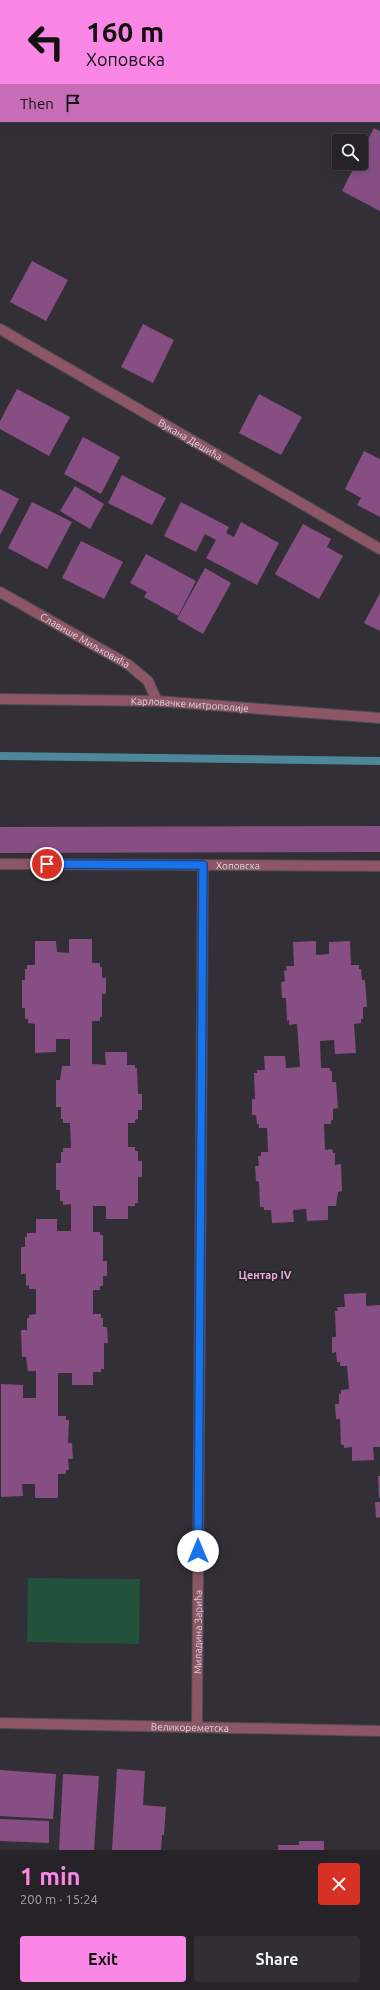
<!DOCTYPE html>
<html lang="en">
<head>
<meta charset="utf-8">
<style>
	:root { --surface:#262328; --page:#322f34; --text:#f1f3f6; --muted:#a4a4a8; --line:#424045; --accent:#fa87e6 }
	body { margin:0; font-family:Ubuntu,sans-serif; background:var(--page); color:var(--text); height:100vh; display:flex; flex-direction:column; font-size:15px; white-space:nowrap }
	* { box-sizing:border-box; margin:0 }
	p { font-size:13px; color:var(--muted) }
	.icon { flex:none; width:22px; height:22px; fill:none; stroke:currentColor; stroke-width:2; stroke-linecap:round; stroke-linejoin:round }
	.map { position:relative; height:1850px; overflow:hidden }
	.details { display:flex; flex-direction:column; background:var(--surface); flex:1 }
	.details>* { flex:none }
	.top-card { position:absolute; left:0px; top:0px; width:380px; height:122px; box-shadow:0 2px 6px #0003,0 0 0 1px var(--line); background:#fa87e6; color:#111; overflow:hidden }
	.tools { position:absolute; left:332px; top:134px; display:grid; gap:8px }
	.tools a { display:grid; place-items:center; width:36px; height:36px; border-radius:4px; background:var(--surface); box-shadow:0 2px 6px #0003,0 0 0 1px var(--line); font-size:20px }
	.pin { position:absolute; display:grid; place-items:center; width:34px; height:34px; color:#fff; margin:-17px; border:2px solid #fff; border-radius:50%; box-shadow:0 1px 4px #0007 }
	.me { position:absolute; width:44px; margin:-22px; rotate:0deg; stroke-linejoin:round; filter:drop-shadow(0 0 3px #0008) }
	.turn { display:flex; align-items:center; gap:14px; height:84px; padding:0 20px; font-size:18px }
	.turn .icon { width:52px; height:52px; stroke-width:2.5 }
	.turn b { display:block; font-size:28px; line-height:34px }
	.then { display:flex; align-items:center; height:38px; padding:0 20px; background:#0003; gap:8px; font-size:15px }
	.round { display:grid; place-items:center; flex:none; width:42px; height:42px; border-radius:4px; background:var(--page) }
	.headline { display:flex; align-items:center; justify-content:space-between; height:68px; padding:0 20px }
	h1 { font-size:24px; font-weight:700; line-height:30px; color:var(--accent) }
	.cta { display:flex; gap:8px; margin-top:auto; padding:8px 20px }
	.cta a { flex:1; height:46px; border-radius:4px; background:var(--accent); color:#111; font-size:16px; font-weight:700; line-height:46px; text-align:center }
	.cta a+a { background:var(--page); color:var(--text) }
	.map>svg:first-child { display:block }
</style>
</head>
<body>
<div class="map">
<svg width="380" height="1850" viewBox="0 0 380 1850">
	<rect width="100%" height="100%" fill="#322f36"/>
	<path fill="#22513c" d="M28,1578L140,1579L139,1644L27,1642Z"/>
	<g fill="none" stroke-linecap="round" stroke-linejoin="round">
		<path stroke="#4e879a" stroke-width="8" d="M0,756L380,761"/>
	</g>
	<g fill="#874e83">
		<path d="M374,128L380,131V211L342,191L356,163H361V153Z"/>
		<path d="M32,261L68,280L46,321L10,302Z"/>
		<path d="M143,324L174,340L153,383L121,367Z"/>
		<path d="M17,389L70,417L49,456L0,429V421Z"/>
		<path d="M259,394L302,417L281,455L239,433Z"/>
		<path d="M83,437L120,457L101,494L64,474Z"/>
		<path d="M364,451L380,459V517L357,505L361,498L345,489Z"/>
		<path d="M122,475L166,498L152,525L108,503Z"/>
		<path d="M75,486L104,504L90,529L60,511Z"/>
		<path d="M0,489L19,499L0,535Z"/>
		<path d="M32,502L72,522L47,569L8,548Z"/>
		<path d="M181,502L229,527L226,533L234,537L241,522L279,543L257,585L206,558L216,540L205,534L196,552L164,536Z"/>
		<path d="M303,524L331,539L327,547L343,556L319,599L275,574Z"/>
		<path d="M81,541L123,562L104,599L62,578Z"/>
		<path d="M146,554L196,581L178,616L144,597L147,592L130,583Z"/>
		<path d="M205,568L231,583L203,634L177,619Z"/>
		<path d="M380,593V631L364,623Z"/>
		<path d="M380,826V852L0,853V827Z"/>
		<path d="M69,939H92V963H100V967H102V978H106V994H102V1017H100V1021H92V1064L106,1065L105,1052H127V1065H135V1068H137L138,1094H142V1110H138V1119L135,1120V1123H128V1147H135V1151H138V1161H142V1177H138V1203H135V1206H128V1219H106V1206H93V1232H100V1235H103V1261H107V1276H103V1286H100V1290H93V1314H101V1318H103V1327H107L108,1343H104V1369H101V1372H93V1385H72V1373H58V1416H66V1420H69L68,1443H72L73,1459H68L69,1470H66V1474H58V1498H35V1484H22L23,1496L1,1497V1384L23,1385V1398H36V1371H28L26,1357H22L21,1330H27V1318H29V1315L36,1314V1289H29V1285L26,1286V1274H21V1247H25V1237H27V1233H36V1219H57V1231H71V1204L63,1205V1201H60V1190H56V1163H61V1152H63V1148H71L70,1123H63V1119H61V1107H56V1080H60L62,1066H70V1039H56V1052L35,1053V1024L28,1023V1019H25V1008H22V980H25V969H27V965H35V941H56L57,952L69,953Z"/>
		<path d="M316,941V955L329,954V942L350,941L351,965H359V969H361L362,980H365L367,1007H363V1019H361V1023L354,1024L356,1053L335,1054L334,1040L320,1041L321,1068H330V1071H332V1082H336L338,1108L333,1109V1120H331V1124H324L325,1150L332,1149L333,1153H335V1165L341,1164L342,1191L338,1192L336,1206H328V1220L307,1221L306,1209L293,1210L294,1222L272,1223L271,1210H264V1207H260L259,1182L256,1181L255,1166H259L258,1156H261V1152H268L267,1128H259V1124H257L256,1115H252V1099H255L254,1073H257V1070H265L264,1056H285L286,1068L300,1067L297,1024L289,1025V1020L287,1021L286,998H282L281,982L285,981L284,971L287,970L286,966H294L293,942Z"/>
		<path d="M366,1293V1306L380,1305V1447H373L374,1460L352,1461V1447L344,1448V1445H341L340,1419H336L335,1404H339V1394H341V1390L349,1389L347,1366H340V1362H337L336,1352L332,1353V1337H336L335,1311H338L337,1307H345L344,1294Z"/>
		<path d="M378,1476H380V1498H379Z"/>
		<path d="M375,1502H380V1517L376,1518Z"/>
		<path d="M117,1769L145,1771L143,1805L166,1807L164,1835H162L161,1850H112Z"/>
		<path d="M0,1770L56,1774L53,1819L0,1816Z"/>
		<path d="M63,1774L99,1776L94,1850H59Z"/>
		<path d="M0,1819L49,1821V1843L0,1841Z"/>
		<path d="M299,1841H324V1850H278V1845H299Z"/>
	</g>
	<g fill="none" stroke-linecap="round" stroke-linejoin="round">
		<g stroke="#4d4a51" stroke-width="12">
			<g id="minor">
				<path d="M199,0L201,1"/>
				<path d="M379,101H380"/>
				<path id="s1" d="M0,329L380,549"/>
				<path id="s2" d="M0,592L129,665L148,681L157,701"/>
				<path id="s3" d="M0,699L157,701L380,718"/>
				<path id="s4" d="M0,864L380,866"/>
				<path id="s5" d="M0,1723L380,1731"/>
				<path id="s6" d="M197,1726L203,865"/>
			</g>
		</g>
		<use href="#minor" stroke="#8c5666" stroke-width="10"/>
	</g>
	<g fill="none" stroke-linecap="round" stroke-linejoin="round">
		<g stroke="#114b97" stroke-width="10">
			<path id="route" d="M47,864L203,865L198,1551"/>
		</g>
		<use href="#route" stroke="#1a73e8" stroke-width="7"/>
	</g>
	<g text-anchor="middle" stroke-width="4" stroke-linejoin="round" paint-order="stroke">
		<g font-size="10" fill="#dad8dd" stroke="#28262c">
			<text dy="4" stroke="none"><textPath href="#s1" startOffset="220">Вукана Дешића</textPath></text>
			<text dy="4" stroke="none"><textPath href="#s2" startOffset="98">Славише Миљковића</textPath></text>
			<text dy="4" stroke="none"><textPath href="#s3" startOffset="190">Карловачке митрополије</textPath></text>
			<text dy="4" stroke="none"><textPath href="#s4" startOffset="238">Хоповска</textPath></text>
			<text dy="4" stroke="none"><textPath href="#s6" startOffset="94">Миладина Зарића</textPath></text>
			<text dy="4" stroke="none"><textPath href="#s5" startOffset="190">Великореметска</textPath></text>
		</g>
		<g font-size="11" font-weight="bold" fill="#e9a9dc" stroke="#28262c">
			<text x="265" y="1279">Центар IV</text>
		</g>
	</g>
</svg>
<div class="tools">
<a><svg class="icon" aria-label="search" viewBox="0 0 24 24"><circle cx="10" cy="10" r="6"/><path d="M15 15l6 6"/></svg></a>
</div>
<div class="pin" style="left:47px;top:864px;background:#d93025"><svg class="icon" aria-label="arrive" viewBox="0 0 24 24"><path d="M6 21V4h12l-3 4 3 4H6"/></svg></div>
<svg class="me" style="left:198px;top:1551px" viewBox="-20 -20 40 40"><circle r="19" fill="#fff"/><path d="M0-13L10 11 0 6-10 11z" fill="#1a73e8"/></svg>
<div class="top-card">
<div class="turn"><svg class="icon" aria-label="left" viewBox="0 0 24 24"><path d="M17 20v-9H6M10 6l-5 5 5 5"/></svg><div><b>160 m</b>Хоповска</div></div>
<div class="then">Then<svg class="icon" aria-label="arrive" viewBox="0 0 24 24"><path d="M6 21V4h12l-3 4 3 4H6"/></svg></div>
</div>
</div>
<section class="details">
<div class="headline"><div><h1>1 min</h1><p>200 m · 15:24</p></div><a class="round" style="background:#d93025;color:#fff"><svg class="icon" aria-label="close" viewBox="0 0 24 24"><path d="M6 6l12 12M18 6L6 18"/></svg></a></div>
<div class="cta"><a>Exit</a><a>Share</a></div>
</section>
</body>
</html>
